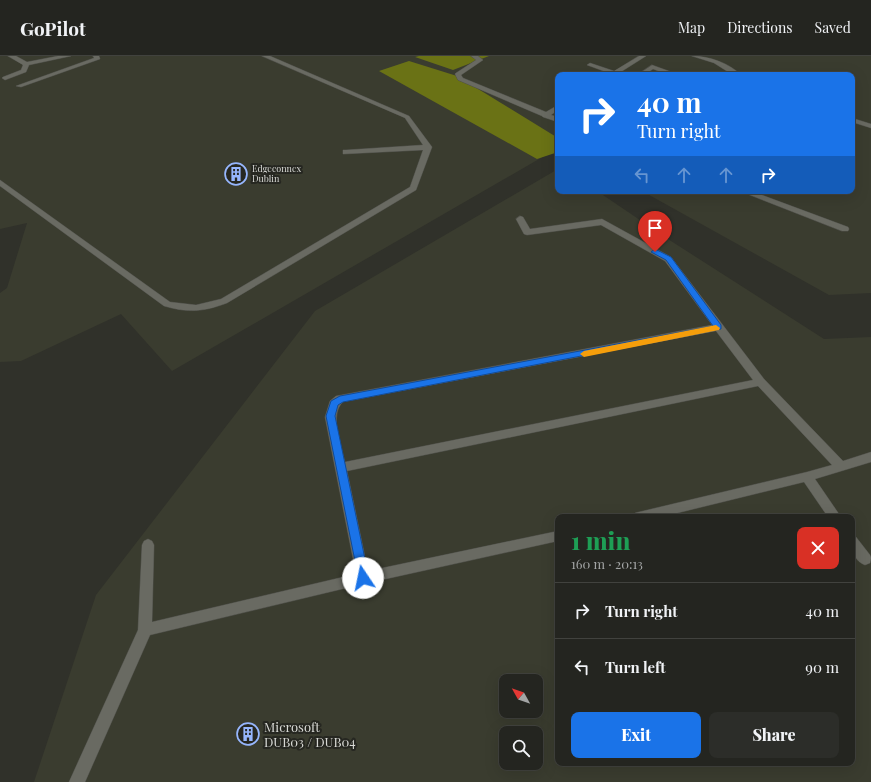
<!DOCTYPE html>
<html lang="en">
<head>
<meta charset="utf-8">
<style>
	:root { --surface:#242520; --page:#2c2d29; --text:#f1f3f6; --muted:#a3a5a5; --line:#41423e; --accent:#1a73e8 }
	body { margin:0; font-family:"Playfair Display",serif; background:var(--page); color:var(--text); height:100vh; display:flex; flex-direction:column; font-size:15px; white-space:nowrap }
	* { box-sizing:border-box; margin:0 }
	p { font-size:13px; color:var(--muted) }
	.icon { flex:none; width:22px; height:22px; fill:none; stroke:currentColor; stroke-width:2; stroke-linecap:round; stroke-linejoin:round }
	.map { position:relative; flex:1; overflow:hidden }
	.drawer { position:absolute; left:555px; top:458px; width:300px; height:252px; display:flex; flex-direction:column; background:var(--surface); border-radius:8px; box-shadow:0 4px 16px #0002,0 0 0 1px var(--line) }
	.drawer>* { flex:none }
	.banner { position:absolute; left:555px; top:16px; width:300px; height:122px; border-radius:8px; box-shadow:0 4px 16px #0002,0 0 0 1px var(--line); background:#1a73e8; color:#fff; overflow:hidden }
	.needle { width:26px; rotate:310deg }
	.tools { position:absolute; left:499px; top:618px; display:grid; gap:8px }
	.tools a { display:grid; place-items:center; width:44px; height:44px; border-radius:8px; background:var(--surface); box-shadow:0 4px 16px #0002,0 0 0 1px var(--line); font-size:20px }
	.pin { position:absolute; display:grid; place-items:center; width:34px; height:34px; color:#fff; margin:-41px -17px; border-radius:50% 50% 50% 0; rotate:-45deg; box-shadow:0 0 4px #0007 }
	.pin .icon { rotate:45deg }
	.me { position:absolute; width:44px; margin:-22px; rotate:349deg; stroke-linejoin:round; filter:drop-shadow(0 0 3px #0008) }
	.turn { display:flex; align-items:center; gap:14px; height:84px; padding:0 16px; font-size:18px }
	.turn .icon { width:52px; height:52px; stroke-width:2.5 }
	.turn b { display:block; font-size:28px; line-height:34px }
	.lanes { display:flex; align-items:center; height:38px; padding:0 16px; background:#0003; justify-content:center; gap:20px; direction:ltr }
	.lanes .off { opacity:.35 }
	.round { display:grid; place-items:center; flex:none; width:42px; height:42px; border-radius:8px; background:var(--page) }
	.head { display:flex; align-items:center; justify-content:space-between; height:68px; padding:0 16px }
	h1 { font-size:24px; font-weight:800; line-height:30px; color:#1e9e55 }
	.action { display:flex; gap:8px; margin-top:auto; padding:8px 16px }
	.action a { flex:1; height:46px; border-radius:8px; background:var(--accent); color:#fff; font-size:16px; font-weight:800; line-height:46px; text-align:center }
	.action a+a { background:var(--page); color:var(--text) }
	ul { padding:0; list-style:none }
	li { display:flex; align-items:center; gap:12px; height:56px; padding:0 16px; border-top:1px solid var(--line) }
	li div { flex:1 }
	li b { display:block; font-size:15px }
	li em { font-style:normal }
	header { display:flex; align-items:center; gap:24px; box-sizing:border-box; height:56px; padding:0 20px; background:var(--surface); border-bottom:1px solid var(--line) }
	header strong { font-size:19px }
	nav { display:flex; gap:22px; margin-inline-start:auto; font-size:14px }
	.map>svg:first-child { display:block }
</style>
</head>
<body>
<header>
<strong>GoPilot</strong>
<nav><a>Map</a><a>Directions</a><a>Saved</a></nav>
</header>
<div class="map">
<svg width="871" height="726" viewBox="0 0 871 726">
	<rect width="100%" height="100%" fill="#30312a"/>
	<g fill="#3a3c2f" fill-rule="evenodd">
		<path d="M0,0H871V237L829,239L642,135H852V19H558V92L172,315L121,258L21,305L0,306V237L7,232L27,167L0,173Z"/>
		<path d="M558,113V135H597L671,185L824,283L871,281V726H34L96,539L315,255ZM558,461H852V707H558ZM506,625H536V655H506ZM506,677H536V707H506Z"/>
	</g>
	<g fill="#6a7215">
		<path d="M419,0H489L453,14L415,1Z"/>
		<path d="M409,5L457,20L558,82V96L537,103L379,15Z"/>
	</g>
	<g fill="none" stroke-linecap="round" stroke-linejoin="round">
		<g stroke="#4e4f49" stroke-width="1">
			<g id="service">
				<path d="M8,0H16L27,6L58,0H71L29,9L26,16L5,24L2,22L3,21L21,14L23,9Z"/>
				<path d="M93,0H99L100,3L21,31L16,30L94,2Z"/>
				<path d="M262,0H270L409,60L432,91L416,134L227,247C203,256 188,257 164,250L0,130V124L170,246L196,249L221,243L410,131L423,94L343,98V94H346L423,89L405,62Z"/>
				<path d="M471,0H478L483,4L461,19L463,22L546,56L558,49V54L551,59L558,61V66L543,61L542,60L458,24L455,18L456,17L476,4Z"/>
				<path d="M639,0H646L616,19H608L609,17L587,9L590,7L614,15Z"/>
				<path d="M692,0C709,0 729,7 741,19H733L714,7Z"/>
				<path d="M652,9L677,18L678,19H669L653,13L644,19H637Z"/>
				<path d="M852,62L871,68V72L852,66Z"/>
				<path d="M740,135H751L848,171L849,173L848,175H842Z"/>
				<path d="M520,160L523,161L530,173L602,163L671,201L764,323L843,405L871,396V406L815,423L841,461H828L804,426L661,461H633L635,457L639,456L807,416L832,409L758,330L347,415L368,515L558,475V485L363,528L150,579L85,726H69L138,574L142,489L144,485L148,483L152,485L154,489L152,566L356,518L325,361L330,345L336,340L712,269L665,205L601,169L527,179L524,178L516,163ZM716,275L753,324L345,406C341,390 329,358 343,346Z"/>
				<path d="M852,480L856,481L870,499L871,502L870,507L865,509C852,504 852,491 852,480Z"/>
			</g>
		</g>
		<use href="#service" fill="#696a62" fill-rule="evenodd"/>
	</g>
	<path fill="#1a73e8" stroke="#114b97" d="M655,193L671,201L721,269V273L343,346L338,349L335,360L369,522L367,525L363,527L359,525L326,360L331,345L340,340L713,270L666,204L653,197L651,196Z"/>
	<path fill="#f59e0b" d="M716,269L720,272L719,274L584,301L580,298L584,295Z"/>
	<defs>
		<g id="building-ring" transform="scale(1.15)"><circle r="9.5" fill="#262721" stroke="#96b6fd" stroke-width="1.5"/><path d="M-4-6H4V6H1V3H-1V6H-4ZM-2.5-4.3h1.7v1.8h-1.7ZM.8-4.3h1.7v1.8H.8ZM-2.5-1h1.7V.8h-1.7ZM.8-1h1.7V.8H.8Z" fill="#96b6fd"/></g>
	</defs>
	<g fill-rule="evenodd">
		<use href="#building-ring" x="236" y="118"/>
		<use href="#building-ring" x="248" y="678"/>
	</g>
	<g text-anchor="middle" stroke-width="4" stroke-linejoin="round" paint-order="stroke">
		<g font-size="9" fill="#d8d9d5" stroke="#262721" text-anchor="start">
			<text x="252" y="116">Edgeconnex<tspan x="252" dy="10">Dublin</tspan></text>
		</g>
		<g font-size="13" fill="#d8d9d5" stroke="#262721" text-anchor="start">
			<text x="264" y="676">Microsoft<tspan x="264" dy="15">DUB03 / DUB04</tspan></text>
		</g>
	</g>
</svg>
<div class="tools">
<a><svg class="needle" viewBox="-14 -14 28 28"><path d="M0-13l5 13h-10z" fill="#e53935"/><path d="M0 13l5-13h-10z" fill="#a3a5a5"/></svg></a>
<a><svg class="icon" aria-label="search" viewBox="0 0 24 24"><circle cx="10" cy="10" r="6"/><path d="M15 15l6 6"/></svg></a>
</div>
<div class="pin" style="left:655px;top:196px;background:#d93025"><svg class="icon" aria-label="arrive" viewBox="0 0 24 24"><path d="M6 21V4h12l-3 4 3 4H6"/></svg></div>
<svg class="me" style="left:363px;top:522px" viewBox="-20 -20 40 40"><circle r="19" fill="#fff"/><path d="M0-13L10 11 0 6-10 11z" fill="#1a73e8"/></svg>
<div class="banner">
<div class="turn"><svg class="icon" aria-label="right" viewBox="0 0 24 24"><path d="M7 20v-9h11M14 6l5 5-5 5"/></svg><div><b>40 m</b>Turn right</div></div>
<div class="lanes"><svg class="icon off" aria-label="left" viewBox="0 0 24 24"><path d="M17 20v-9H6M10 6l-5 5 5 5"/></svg><svg class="icon off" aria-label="ahead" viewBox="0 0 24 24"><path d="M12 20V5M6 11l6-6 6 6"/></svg><svg class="icon off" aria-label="ahead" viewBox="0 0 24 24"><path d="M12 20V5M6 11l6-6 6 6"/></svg><svg class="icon" aria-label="right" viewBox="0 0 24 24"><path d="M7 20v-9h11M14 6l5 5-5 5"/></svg></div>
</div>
<section class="drawer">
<div class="head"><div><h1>1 min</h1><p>160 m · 20:13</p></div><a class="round" style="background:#d93025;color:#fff"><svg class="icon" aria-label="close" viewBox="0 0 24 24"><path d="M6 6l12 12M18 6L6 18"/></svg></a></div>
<ul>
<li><svg class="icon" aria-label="right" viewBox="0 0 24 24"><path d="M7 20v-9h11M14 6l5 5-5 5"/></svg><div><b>Turn right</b></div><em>40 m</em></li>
<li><svg class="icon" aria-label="left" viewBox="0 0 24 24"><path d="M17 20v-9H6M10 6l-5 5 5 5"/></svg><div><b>Turn left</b></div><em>90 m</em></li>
</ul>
<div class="action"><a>Exit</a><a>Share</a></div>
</section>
</div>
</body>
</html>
